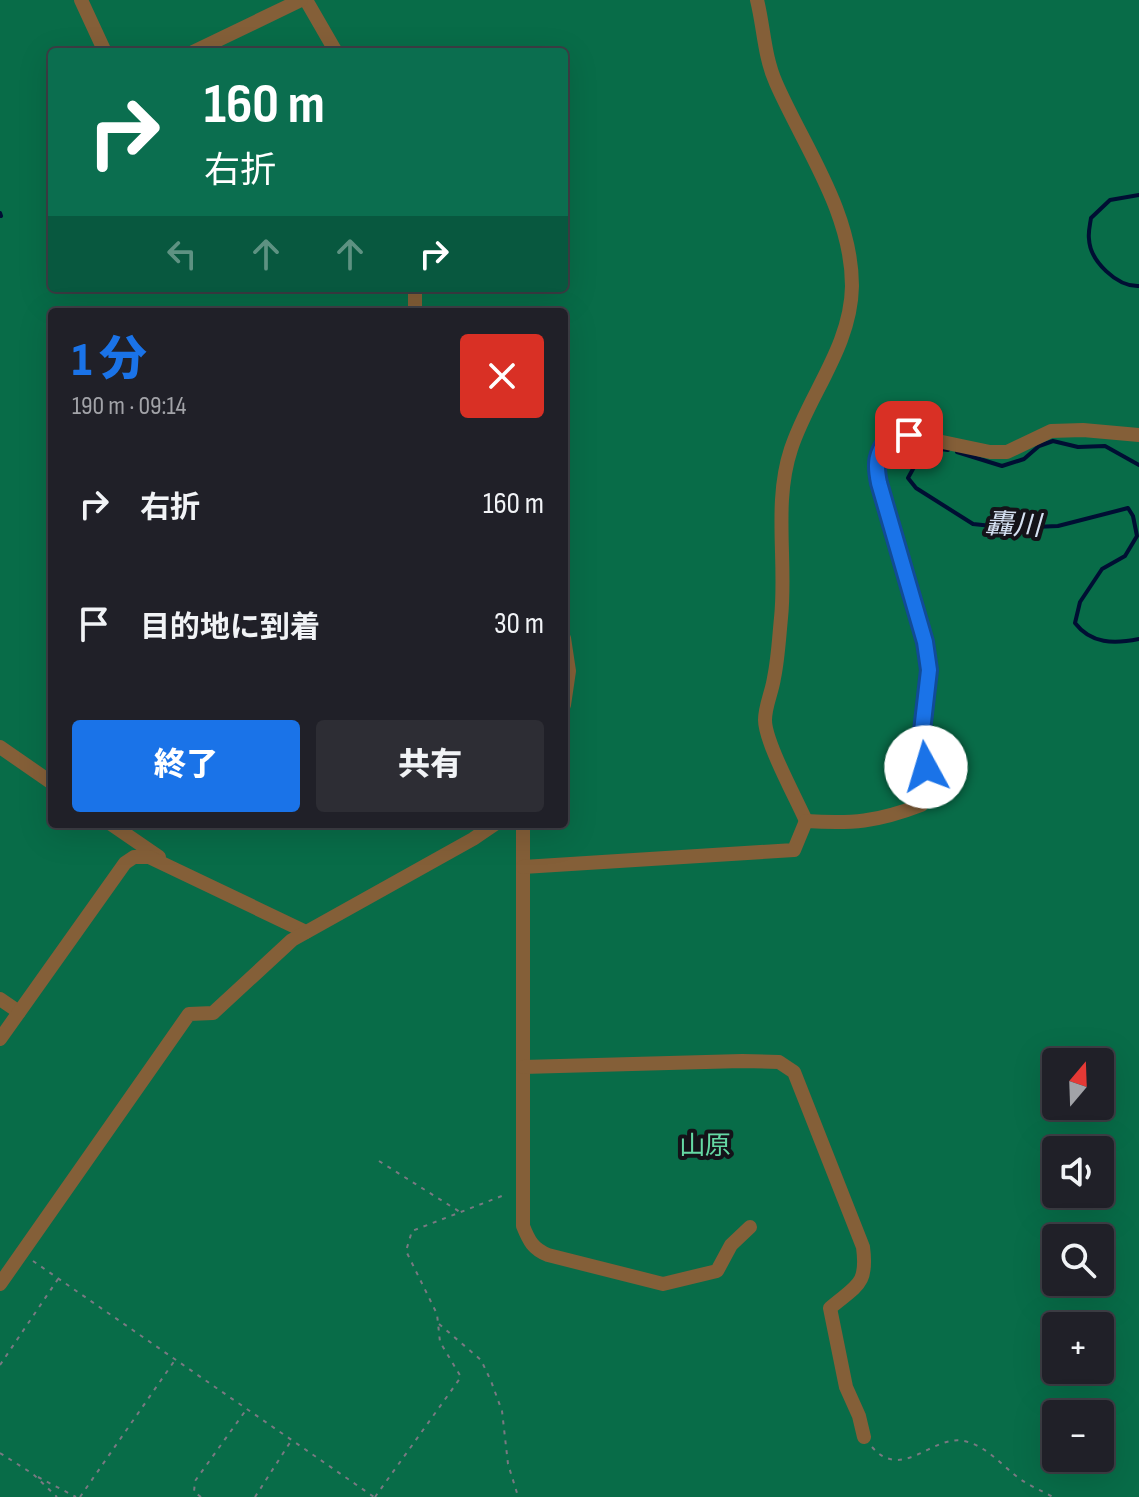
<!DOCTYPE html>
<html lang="ja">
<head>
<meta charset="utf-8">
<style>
	:root { --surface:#202028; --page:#2d2d34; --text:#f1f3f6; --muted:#a2a3a8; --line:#3d3e45; --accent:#1a73e8 }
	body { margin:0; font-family:"Sofia Sans Condensed","Noto Sans JP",sans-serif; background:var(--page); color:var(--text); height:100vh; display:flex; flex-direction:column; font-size:30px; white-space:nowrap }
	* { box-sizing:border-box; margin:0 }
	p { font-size:26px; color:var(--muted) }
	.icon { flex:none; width:44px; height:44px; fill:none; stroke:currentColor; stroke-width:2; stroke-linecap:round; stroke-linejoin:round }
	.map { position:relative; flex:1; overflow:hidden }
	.details { position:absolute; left:48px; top:308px; width:520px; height:520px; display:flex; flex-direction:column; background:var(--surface); border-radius:8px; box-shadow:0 8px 32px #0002,0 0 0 2px var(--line) }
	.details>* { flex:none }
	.top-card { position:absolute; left:48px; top:48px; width:520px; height:244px; border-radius:8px; box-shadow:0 8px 32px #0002,0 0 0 2px var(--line); background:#0b6e4f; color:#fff; overflow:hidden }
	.needle { width:52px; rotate:19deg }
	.buttons { position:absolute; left:1042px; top:1048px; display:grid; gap:16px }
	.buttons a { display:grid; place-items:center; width:72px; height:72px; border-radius:8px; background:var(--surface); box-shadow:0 8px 32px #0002,0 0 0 2px var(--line); font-size:40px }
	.pin { position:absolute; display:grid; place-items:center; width:68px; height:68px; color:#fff; margin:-34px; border-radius:16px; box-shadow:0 4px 12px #0006 }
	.me { position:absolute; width:88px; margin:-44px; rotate:354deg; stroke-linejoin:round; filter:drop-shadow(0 0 6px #0008) }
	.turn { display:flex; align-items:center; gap:28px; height:168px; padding:0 24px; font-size:36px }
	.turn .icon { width:104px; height:104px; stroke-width:2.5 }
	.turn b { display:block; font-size:56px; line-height:68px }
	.lanes { display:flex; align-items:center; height:76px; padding:0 24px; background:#0003; justify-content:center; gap:40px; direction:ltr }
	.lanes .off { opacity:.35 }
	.round { display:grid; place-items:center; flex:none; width:84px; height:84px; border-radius:8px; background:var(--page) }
	.summary { display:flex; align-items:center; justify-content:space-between; height:136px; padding:0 24px }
	h1 { font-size:48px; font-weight:800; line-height:60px; color:var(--accent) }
	.cta { display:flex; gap:16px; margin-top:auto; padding:16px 24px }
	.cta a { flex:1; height:92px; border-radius:8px; background:var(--accent); color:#fff; font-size:32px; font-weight:800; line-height:92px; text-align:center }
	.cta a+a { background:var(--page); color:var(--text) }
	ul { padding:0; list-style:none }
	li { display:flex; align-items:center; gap:24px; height:120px; padding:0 24px }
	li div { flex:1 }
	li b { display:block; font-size:30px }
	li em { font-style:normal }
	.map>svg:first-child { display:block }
</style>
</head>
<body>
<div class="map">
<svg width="1139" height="1497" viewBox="0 0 1139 1497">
	<rect width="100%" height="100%" fill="#2b2a36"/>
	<path fill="#086c48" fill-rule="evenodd" d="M0,0H1139V1497H0ZM52,52H564V288H52ZM52,312H564V824H52ZM1056,1062H1100V1106H1056ZM1056,1150H1100V1194H1056ZM1056,1238H1100V1282H1056ZM1056,1326H1100V1370H1056ZM1056,1414H1100V1458H1056Z"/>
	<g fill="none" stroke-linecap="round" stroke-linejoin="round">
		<g stroke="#000e33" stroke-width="4">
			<path d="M1139,195L1110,200L1091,218C1090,225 1088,232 1089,239C1090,261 1117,287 1139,286"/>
			<path d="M0,213L1,216"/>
			<path d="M948,450L933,448L919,458L908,478L916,488L973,524L1011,528L1058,526L1128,508L1133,516L1137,536L1125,556L1102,569L1080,602L1075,623C1091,644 1114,644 1139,639"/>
			<path d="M957,452L1002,466L1024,459L1039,446L1053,441L1078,447L1105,446L1139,465"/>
		</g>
		<g stroke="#797982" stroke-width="2" stroke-dasharray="4 6" stroke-linecap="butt">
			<path d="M379,1161L460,1212"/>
			<path d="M33,1261L374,1497"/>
			<path d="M439,1324L481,1360L491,1381L502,1411L508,1464L517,1493L516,1497"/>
			<path d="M0,1365L58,1279"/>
			<path d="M872,1447C902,1482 933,1434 964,1441C987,1446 1001,1465 1020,1479C1030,1486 1042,1491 1053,1497"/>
			<path d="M0,1453L33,1474L57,1497"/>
			<path d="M38,1477L76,1497"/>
			<path d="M80,1497L175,1360"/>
			<path d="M201,1497L194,1492L195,1481L246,1410"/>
			<path d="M255,1497L291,1441"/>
			<path d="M375,1497L461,1377L440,1342L437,1314L406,1251L412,1231L507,1194"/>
		</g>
		<g stroke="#845f38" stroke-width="14">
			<path d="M81,0L105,52"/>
			<path d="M306,0L336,52"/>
			<path d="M757,0C764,28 764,56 776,83C804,147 852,212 852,286C851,347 809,394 791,449C773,503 787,562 781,618C779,638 778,659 774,678C772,692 765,706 765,720C765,742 796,798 806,821"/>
			<path d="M193,52L301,0"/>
			<path d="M415,288V312"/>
			<path d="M564,638L569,671L564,705"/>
			<path d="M0,747L52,783"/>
			<path d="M111,824L159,857"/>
			<path d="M523,824V1226C529,1241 533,1249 548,1255L663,1284L717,1271L731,1245L750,1227"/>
			<path d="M523,867L794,850L806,821C852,824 877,822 921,805L926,767L922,731L929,670L925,642L879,483C875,464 876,454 888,438L909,435L990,452H1007L1051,431L1083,430L1139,435"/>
			<path d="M0,999L19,1012"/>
			<path d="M0,1039L125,863L134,857H149L306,932"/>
			<path d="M523,1067L742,1061L779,1062L794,1072L863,1247C868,1285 857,1285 830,1308L846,1387L859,1416L864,1437"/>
			<path d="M0,1284L189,1014L213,1013L292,940L473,839L495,824"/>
		</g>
	</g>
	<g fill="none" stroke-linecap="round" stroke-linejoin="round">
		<g stroke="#114b97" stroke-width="20">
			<path id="route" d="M909,435L888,438C876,454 875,463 879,483L925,642L929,670L922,731L926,767"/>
		</g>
		<use href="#route" stroke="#1a73e8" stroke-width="14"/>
	</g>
	<g text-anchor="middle" stroke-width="8" stroke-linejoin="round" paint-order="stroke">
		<g font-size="26" fill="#65d9a4" stroke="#141319">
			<text x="705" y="1154">山原</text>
		</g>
		<g font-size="28" font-style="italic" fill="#d6e2f3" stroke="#141319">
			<text transform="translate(1013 524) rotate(2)" y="10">轟川</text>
		</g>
	</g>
</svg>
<div class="buttons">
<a><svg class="needle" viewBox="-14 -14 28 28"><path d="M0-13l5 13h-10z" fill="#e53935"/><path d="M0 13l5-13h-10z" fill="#a2a3a8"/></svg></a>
<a><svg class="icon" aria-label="sound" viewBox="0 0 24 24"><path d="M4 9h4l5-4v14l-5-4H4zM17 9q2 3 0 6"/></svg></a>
<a><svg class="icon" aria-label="search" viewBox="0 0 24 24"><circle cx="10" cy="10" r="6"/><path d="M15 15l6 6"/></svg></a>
<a>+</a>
<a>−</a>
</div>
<div class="pin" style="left:909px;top:435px;background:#d93025"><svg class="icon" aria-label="arrive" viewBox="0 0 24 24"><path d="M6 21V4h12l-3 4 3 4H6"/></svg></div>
<svg class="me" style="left:926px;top:767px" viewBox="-20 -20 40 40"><circle r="19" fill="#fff"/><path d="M0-13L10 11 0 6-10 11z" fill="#1a73e8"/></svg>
<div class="top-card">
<div class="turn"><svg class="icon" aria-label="right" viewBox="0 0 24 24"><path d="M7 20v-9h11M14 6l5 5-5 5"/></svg><div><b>160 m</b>右折</div></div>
<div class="lanes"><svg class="icon off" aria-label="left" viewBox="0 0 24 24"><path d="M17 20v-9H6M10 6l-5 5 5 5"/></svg><svg class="icon off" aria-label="ahead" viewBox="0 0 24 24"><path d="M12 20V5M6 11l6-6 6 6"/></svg><svg class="icon off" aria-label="ahead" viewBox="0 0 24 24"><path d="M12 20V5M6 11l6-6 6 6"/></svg><svg class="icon" aria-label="right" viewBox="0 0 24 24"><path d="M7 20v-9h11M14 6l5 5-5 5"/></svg></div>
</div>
<section class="details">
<div class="summary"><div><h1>1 分</h1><p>190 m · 09:14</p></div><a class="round" style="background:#d93025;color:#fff"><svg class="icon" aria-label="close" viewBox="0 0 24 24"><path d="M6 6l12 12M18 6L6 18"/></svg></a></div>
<ul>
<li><svg class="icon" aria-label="right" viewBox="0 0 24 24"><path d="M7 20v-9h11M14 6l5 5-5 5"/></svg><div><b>右折</b></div><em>160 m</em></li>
<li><svg class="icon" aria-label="arrive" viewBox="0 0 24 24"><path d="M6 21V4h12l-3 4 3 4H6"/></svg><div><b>目的地に到着</b></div><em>30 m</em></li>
</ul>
<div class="cta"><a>終了</a><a>共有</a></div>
</section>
</div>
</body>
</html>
